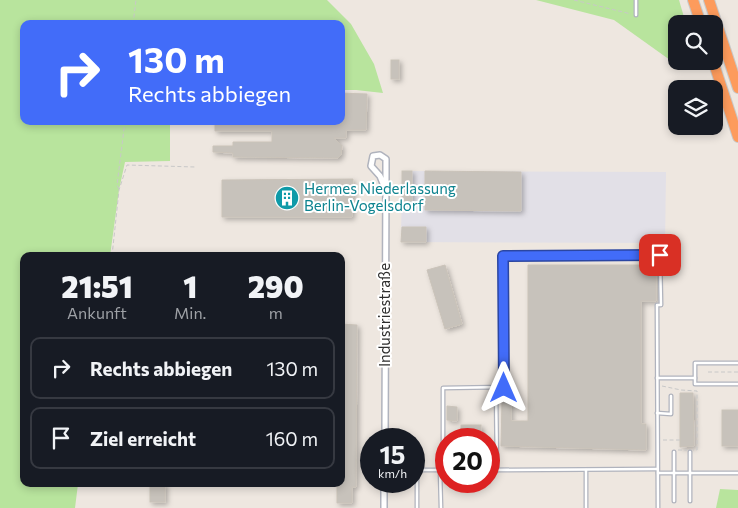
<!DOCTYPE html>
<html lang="de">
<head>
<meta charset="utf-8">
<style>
	:root { --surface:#171b24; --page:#20242c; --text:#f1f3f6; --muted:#9ea1a6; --line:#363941 }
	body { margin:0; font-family:Commissioner,sans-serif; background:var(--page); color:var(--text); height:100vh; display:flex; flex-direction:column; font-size:19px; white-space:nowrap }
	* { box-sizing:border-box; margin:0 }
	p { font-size:16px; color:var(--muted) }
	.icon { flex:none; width:28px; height:28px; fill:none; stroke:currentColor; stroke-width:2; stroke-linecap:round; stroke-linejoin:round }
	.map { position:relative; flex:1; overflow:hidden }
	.details { position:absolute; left:20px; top:252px; width:325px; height:235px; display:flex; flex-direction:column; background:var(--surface); border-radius:10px; box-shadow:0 2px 8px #0003 }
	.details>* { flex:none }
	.hud { position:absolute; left:20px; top:20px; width:325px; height:105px; border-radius:10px; box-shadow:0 2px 8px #0003; background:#426cf9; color:#fff; overflow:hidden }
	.controls { position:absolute; left:668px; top:15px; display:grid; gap:10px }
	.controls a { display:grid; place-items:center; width:55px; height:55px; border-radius:10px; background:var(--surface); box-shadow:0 2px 8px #0003; font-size:25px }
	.speed { position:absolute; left:360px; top:428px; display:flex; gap:10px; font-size:25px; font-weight:700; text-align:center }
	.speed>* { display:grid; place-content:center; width:65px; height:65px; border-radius:50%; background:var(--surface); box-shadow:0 2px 8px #0003; line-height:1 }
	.speed small { font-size:12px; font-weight:400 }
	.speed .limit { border:8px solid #d22; background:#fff; color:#111 }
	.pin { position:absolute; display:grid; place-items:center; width:42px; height:42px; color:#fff; margin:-21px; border-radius:10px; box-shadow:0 2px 8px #0006 }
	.me { position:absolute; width:55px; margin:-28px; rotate:0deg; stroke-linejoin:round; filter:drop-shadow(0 0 4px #0008) }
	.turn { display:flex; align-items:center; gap:18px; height:105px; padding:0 25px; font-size:22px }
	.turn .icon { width:65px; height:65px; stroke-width:2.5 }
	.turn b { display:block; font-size:35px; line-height:42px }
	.eta { display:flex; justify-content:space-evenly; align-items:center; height:85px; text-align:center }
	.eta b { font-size:30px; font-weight:800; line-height:35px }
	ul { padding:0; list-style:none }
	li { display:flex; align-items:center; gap:15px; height:62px; margin:0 10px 8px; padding:0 15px; border:2px solid var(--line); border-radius:10px }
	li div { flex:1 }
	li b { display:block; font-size:19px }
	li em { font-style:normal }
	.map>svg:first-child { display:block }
</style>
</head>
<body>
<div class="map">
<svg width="738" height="508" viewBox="0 0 738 508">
	<defs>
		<filter id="shadow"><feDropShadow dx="2.5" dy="2.5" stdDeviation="2.5" flood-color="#0004"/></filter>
	</defs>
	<rect width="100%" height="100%" fill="#eee7e0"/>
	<path fill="#e2e0e7" d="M402,171L666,172L665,243L401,242Z"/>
	<g fill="#b8e49d">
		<path d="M0,0H327L351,24L374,64L383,93L356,90H341V24H24V121H170V161L125,162L119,190L110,256H24V484H78L75,508H0Z"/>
		<path d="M536,0H679L686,24H676V52L670,60L614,20Z"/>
		<path d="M720,489L738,490V508H716Z"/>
	</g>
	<g fill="#c7c2bb" stroke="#cac3b9" filter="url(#shadow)">
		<rect x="391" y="60" width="8" height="19"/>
		<path d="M341,93L367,94L366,130H346V138H334L342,146L341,155L338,158L233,157V153L213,152V146H233V142H272V131H215V121H341Z"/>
		<rect x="402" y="171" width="10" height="30"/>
		<path d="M425,171L521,172V211L425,210Z"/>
		<path d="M353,179L352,217H222V180Z"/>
		<path d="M402,227H426V242H401Z"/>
		<path d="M445,265L462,324L445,329L427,270Z"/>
		<path d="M528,265H656V301H641V424H646V450L501,446L502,399H511V421H528Z"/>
		<path d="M341,324L357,325L356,487H352V503H337V484H341Z"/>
		<path d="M680,393H693L694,446L680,447Z"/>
		<path d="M447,406L457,407V421L447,420Z"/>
		<rect x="722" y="410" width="16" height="36"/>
		<rect x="461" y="425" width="20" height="10"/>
		<rect x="150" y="484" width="15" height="18"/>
	</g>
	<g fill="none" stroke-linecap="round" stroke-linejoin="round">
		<g stroke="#b0b3bd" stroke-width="5">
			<g id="service">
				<path d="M636,15V0"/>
				<path d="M738,363H695V384H738"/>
				<path d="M657,378H695"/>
				<path d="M496,388L497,470"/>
				<path d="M657,413L671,414V396"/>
				<path d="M440,470L441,508"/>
				<path d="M443,470V388L504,387L503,256L660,255L661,305H657L658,508"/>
				<path d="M489,470L657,469"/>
				<path d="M586,470V508"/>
				<path d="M658,473H738"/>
				<path d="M674,501V452"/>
				<path d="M690,501V452"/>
				<path d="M417,508V470H446"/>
			</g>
		</g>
		<g stroke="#b0b3bd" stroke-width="8">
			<g id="minor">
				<path d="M385,439L386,172V159L380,155L373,156L371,166L380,176L386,191"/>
				<path d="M384,508V481"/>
			</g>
		</g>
		<g stroke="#c8c8c8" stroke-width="12">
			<g id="motorway">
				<path d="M693,0L701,24"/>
				<path d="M709,0L738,88"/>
				<path d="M713,61L738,137"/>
			</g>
		</g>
		<g stroke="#c8c8c8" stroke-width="1" stroke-dasharray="4 2.5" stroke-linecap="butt">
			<path d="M574,0L631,14"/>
			<path d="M133,24L136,0"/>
			<path d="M119,189L117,185L125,121"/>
			<path d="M112,256L119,190L127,165L195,167"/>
			<path d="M708,372H738"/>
			<path d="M662,386L681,390L697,391V450H693"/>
			<path d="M663,440H680"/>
			<path d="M678,450H687"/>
		</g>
		<use href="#service" stroke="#fff" stroke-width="2.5"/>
		<use href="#minor" stroke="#fff" stroke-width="5"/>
		<use href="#motorway" stroke="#fd9b5c" stroke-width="10"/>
	</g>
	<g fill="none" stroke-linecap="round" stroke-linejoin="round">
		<g stroke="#2b46a2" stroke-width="12">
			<path id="route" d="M504,388L503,256L660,255"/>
		</g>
		<use href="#route" stroke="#426cf9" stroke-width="9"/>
	</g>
	<defs>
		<g id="building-disc" transform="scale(1.25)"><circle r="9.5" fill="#0f9aa8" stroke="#fff"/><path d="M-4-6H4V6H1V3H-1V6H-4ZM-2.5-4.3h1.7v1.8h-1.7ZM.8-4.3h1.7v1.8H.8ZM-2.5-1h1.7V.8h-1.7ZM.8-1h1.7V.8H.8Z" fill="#fff"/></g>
	</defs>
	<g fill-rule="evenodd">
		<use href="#building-disc" x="287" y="198"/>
	</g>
	<g text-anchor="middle" stroke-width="4" stroke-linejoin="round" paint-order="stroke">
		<g font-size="15" fill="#0d838f" stroke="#fff" text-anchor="start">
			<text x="304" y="194">Hermes Niederlassung<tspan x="304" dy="17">Berlin-Vogelsdorf</tspan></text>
		</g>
		<g font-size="15" fill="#2d2d2d" stroke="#fff">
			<text transform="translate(385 315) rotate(-90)" y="5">Industriestraße</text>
		</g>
	</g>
</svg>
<div class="controls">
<a><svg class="icon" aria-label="search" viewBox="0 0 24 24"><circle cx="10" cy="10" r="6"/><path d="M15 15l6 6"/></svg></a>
<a><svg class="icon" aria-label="layers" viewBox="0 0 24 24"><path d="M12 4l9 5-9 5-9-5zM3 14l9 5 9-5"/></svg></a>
</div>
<div class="speed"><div>15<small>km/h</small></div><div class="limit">20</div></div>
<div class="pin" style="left:660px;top:255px;background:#d93025"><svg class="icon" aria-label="arrive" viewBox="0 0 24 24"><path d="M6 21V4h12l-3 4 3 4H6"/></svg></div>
<svg class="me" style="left:504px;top:388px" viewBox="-20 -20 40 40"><path d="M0-17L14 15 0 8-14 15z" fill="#426cf9" stroke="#fff" stroke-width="4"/></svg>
<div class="hud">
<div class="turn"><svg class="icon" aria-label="right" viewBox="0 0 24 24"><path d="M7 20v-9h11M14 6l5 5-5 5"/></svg><div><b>130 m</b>Rechts abbiegen</div></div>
</div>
<section class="details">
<div class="eta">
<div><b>21:51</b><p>Ankunft</p></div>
<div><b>1</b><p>Min.</p></div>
<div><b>290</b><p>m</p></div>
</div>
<ul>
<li><svg class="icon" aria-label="right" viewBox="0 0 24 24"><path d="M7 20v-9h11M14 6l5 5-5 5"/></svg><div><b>Rechts abbiegen</b></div><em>130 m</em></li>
<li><svg class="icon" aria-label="arrive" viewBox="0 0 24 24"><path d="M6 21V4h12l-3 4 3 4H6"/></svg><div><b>Ziel erreicht</b></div><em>160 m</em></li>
</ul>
</section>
</div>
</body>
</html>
